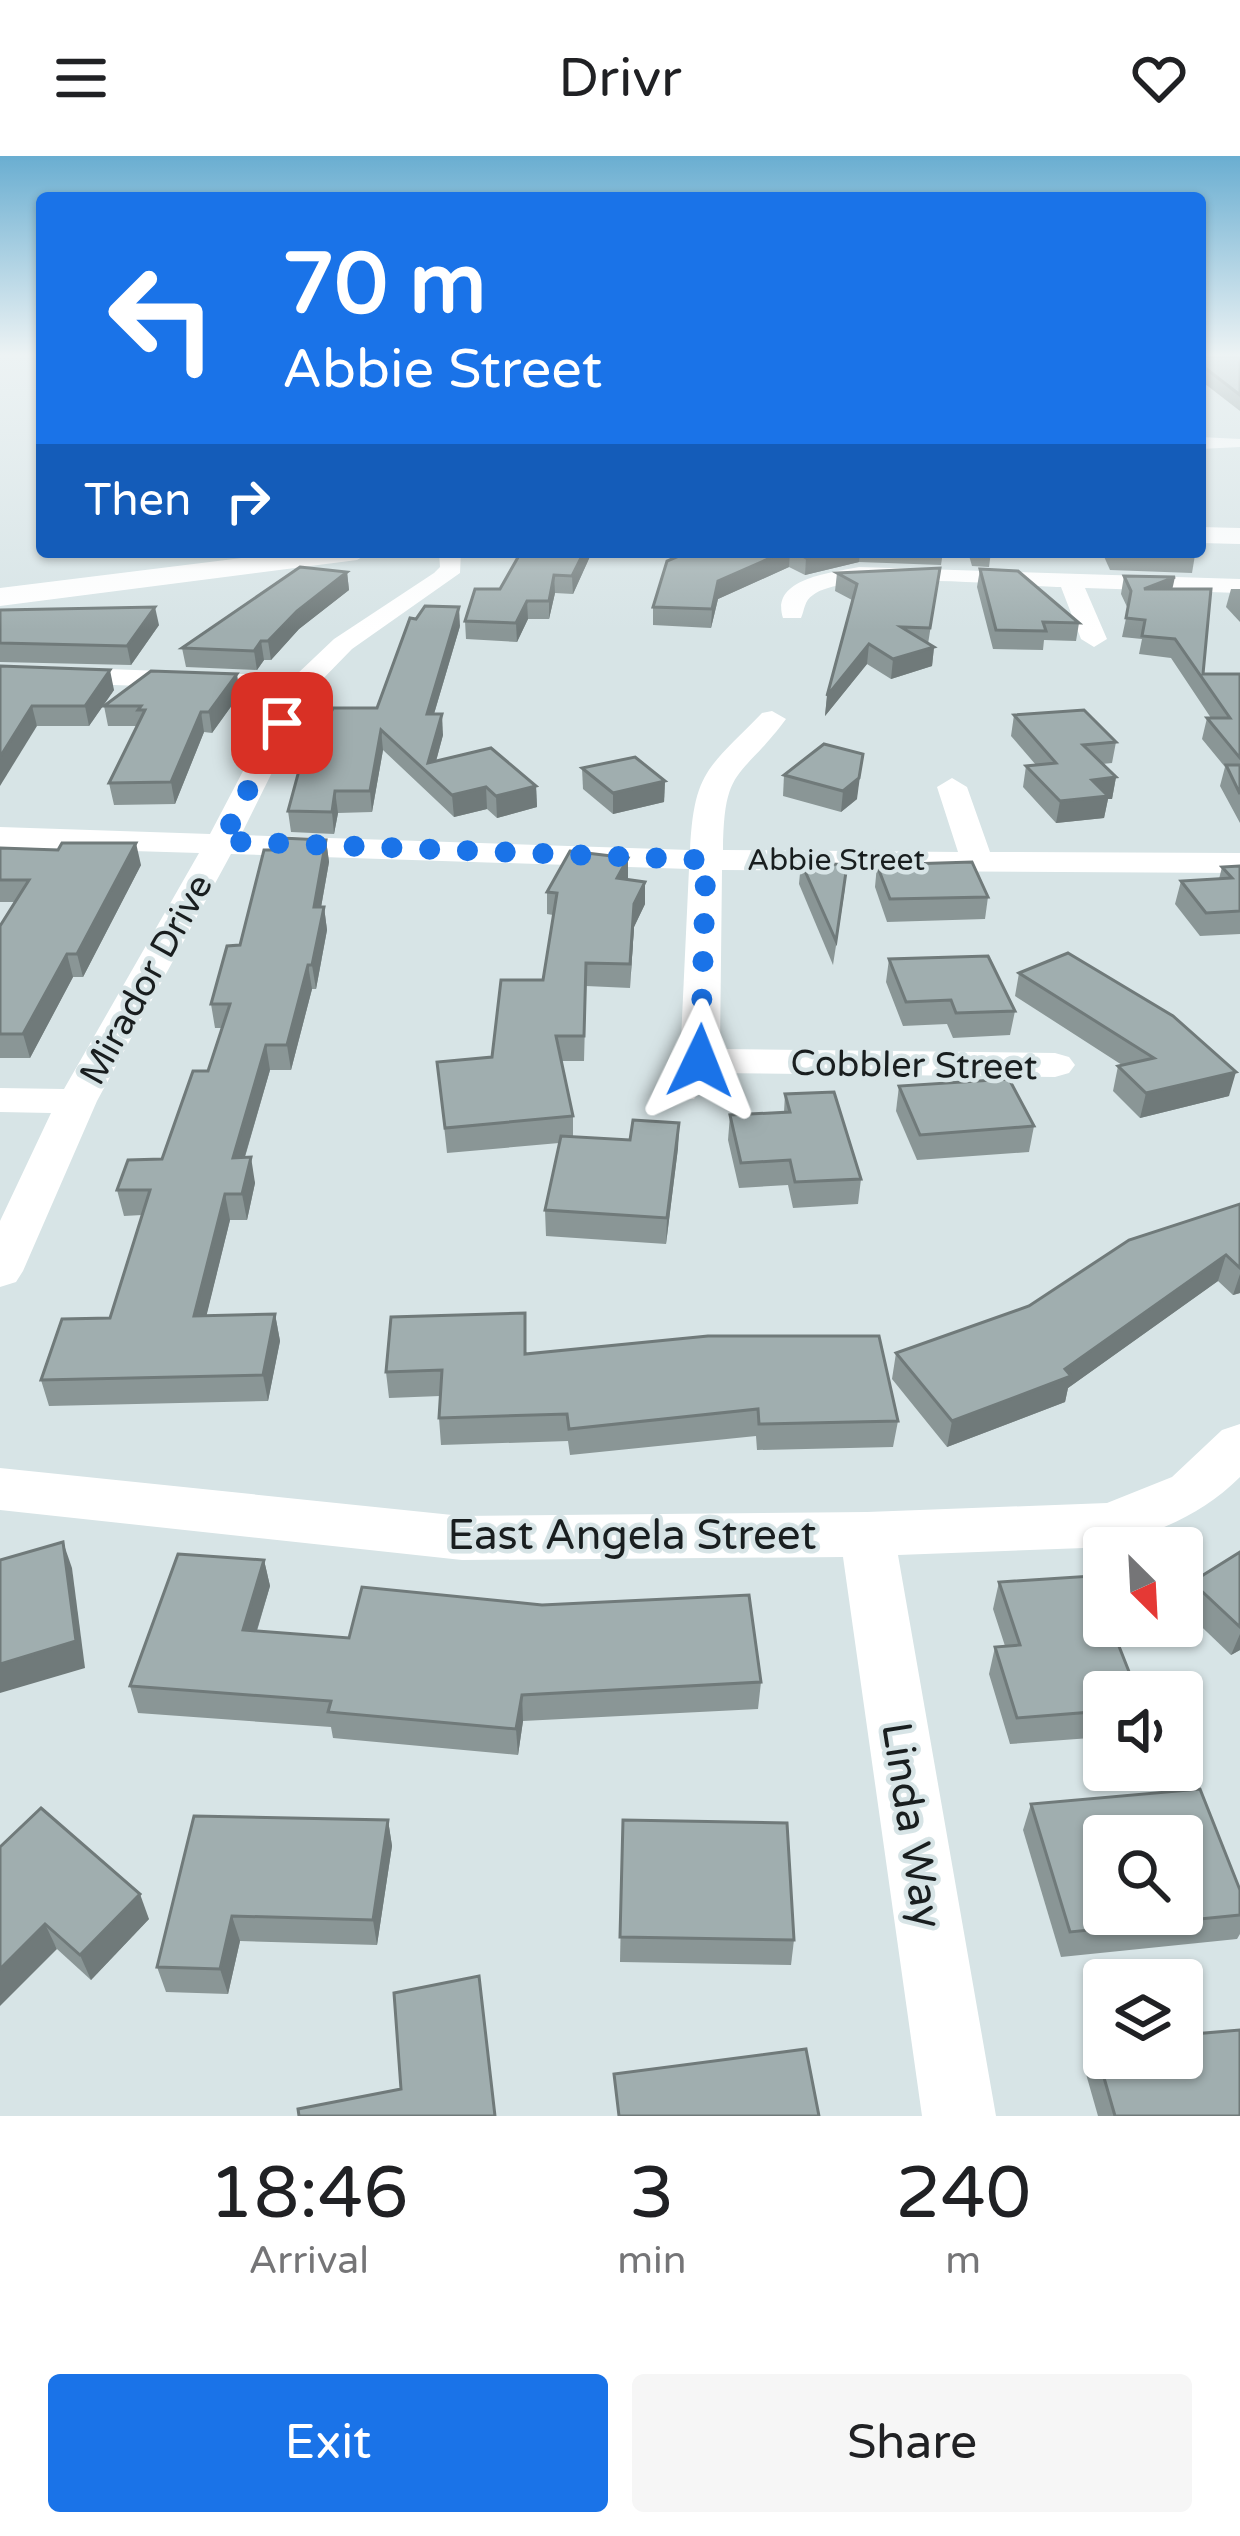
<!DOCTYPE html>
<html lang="en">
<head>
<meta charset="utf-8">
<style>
	:root { --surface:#fff; --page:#f6f6f6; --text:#202124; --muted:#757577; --accent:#1a73e8 }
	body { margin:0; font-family:"Varela Round",sans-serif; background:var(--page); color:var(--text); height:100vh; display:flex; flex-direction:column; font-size:45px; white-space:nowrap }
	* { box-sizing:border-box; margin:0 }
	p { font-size:39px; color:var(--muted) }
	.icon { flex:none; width:66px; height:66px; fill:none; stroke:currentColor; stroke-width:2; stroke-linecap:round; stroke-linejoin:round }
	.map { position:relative; height:1960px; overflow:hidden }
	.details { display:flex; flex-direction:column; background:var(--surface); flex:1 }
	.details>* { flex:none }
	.top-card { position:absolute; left:36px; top:36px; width:1170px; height:366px; border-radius:12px; box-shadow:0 3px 9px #0004; background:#1a73e8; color:#fff; overflow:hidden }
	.needle { width:78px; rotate:156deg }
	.buttons { position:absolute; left:1083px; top:1371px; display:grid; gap:24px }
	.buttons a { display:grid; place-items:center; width:120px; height:120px; border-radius:12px; background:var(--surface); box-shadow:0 3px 9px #0004; font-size:60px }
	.pin { position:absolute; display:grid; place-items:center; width:102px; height:102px; color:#fff; margin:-51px; border-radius:24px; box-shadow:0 6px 18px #0006 }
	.me { position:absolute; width:132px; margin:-66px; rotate:2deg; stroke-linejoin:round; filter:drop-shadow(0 0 9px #0008) }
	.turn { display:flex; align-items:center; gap:42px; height:252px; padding:0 48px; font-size:54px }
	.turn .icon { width:156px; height:156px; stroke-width:2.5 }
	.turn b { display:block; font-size:84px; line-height:102px }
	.then { display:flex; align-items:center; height:114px; padding:0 48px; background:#0003; gap:24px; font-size:45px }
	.eta { display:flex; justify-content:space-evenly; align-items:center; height:204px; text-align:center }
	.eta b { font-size:72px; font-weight:600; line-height:84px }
	.button { display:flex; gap:24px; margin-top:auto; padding:24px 48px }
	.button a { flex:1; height:138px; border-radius:12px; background:var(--accent); color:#fff; font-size:48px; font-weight:600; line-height:138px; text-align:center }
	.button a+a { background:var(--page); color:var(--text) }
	header { display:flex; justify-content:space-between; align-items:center; height:156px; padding:0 48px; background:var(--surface); font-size:54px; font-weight:600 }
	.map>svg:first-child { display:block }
</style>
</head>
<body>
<header><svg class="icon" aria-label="menu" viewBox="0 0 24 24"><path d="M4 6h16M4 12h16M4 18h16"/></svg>Drivr<svg class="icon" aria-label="heart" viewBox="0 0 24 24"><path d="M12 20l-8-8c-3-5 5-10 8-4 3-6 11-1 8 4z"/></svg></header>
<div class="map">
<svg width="1240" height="1960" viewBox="0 0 1240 1960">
	<rect width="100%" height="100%" fill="#d7e4e6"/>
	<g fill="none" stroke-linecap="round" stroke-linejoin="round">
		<g fill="#fff" fill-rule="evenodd">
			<path d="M1200,281L1240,283V291L1200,293Z"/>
			<path d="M439,396H461L460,417L352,493L314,532L241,679L690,694C694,614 709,612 762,557L772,555L786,563C740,625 724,608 723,694L958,696L937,631L952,622L967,631L990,696L1240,697V717L722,714L720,893L1055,897L1069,901L1075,909L1069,917L1055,921L712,917L694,943H666L660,934L680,905L689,713L231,698L97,945L23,1115L16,1126L0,1131V1065L51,957L0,956V932L64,933L199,697L0,691V671L210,678L285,535L0,525V509L295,520L334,483L434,417L440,411Z"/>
			<path d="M859,411L1240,423V437L1085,432L1107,483L1094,491L1081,483L1061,431C1012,430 847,413 813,439C804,445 805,453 801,462H783C770,422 831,417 859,411Z"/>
			<path d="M1240,1268V1321C1203,1358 1161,1374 1111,1391L898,1399L996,1960H922L843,1401L462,1404L0,1354V1312L462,1360L867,1356L1107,1347L1172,1321L1222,1274Z"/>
		</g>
		<g fill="#fff" fill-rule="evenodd">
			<path d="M1200,371L1240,372V388L1200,387Z"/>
			<path d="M291,396H371L357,404L0,450V432Z"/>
		</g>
	</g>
	<g fill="#8a9696">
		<path d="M1200,200H1240V255L1200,224Z"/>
		<path d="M592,396L573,438L555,437L549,463H528L517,486L466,483L465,465L500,433Z"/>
		<path d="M688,396H943L941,409L859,406L805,419L789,411L718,443L711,472L653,469V451Z"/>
		<path d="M968,396H974V398V396H991L989,411L972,410Z"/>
		<path d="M1102,396H1193L1195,399L1192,417L1110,414Z"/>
		<path d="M940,412L928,488L934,491L932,510L891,523L867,508L825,560L827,540L852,444L835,435L837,417Z"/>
		<path d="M980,413L1079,467L1076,485L1044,484L1043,494L993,493L977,431Z"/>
		<path d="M347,416L349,434L299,473L271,504H264L257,514L186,511L182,492Z"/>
		<path d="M1124,420L1173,433L1203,518H1240V667L1220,630L1225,611L1202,583L1207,562H1211L1171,502L1139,498L1142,483L1122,481L1128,453L1121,438Z"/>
		<path d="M1231,433H1240V466L1226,451Z"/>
		<path d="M0,454L159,469L131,509L0,506Z"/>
		<path d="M460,470L434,558L443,579L436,605L536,630L537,651L497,662L487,653L454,661L383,594L372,656L338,657L334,678L291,676L288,655L314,596L377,552Z"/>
		<path d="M0,510L114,534L89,570H37Z"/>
		<path d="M240,538L212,577L204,576L175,648L114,649L109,627L137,570H108L104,550Z"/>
		<path d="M1014,559L1116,586L1112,607L1102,608L1116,621L1112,643H1108L1104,662L1056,667L1023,631L1026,610L1036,609L1011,580Z"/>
		<path d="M824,588L857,643L841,656L783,640L784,619Z"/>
		<path d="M582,612L665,625L664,646L613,658L583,633Z"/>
		<path d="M326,684L329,706L321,751H324L327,774L316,833H312L291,914H270L245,1001L255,1027L247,1064H230L206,1160L275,1158L280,1185L268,1245L49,1250L41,1224L110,1162L142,1059L124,1060L117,1034L162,1003L208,915L222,872H215L211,848L240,789L277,694Z"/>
		<path d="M0,692L141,709L83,821H73L30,902H0V770L15,746H0Z"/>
		<path d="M801,706L845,732L833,809L799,728Z"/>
		<path d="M877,709L988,741L985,763L887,766L875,731Z"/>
		<path d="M1240,710V778L1200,780L1175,748L1181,725L1219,723L1222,711Z"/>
		<path d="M628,724L645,748L634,771L630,832L586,830L584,905H561L573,960V980L630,984L679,967L678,992L666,1088L546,1080L545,1054L559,987L447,997L437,906L492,901L543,824L553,759L547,758V736Z"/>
		<path d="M889,803L1015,855L1010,879L953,882L947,868L903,870L886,826Z"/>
		<path d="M1019,817L1229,940L1140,962L1113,935L1118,910L1122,909L1015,840Z"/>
		<path d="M899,930L1034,970L1029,996L917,1004L896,955Z"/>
		<path d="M785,938L861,1023L858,1048L793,1052L788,1029L739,1032L728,984L730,959L784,956Z"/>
		<path d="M1240,1048V1137L1233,1139L1218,1125L1068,1232L1065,1246L947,1291L892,1223L896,1197L1029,1150Z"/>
		<path d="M526,1198L898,1265L893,1291L757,1294L756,1280L570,1299L568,1285L441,1289L439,1262L440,1240L389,1242L386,1216Z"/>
		<path d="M1240,1396V1494L1231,1499L1183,1453L1192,1426Z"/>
		<path d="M264,1404L270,1430L257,1475L761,1526L758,1553L523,1565L518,1599L333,1582L331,1571L138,1557L130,1530Z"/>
		<path d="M999,1426L1104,1536V1581L1010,1588L989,1518L995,1491L1005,1490L993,1453Z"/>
		<path d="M1031,1648L1240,1734V1778L1237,1783L1061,1801L1023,1674Z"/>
		<path d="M194,1660L388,1664L392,1690L377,1789L240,1785L228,1838L166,1836L157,1811Z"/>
		<path d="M623,1664L794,1784L791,1809L620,1806Z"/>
		<path d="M0,1691L149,1763L91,1824L57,1793Z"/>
		<path d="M1094,1887L1240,1960H1098L1084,1911Z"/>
	</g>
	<g fill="#707a7a">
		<path d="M584,396H592L573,438L572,420Z"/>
		<path d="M784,396H790L789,411L718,443L711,472L712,453L718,425Z"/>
		<path d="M831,396H860L859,406L805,419L806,402Z"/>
		<path d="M347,416L349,434L299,473L271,504L268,485L297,455Z"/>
		<path d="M554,419L555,437L549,463V445Z"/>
		<path d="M1175,421L1171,439L1144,433Z"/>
		<path d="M527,445L528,463L517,486L516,467Z"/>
		<path d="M155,451L159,469L131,509L127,490Z"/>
		<path d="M459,451L460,470L428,578L427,558Z"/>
		<path d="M261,485L264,504L257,514L254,495Z"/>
		<path d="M869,488L867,508L825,560L827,540Z"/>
		<path d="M934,491L932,510L891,523L893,503Z"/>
		<path d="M110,514L114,534L89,570L85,550Z"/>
		<path d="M237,518L240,538L212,577L209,556Z"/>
		<path d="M32,550L37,570L0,630V601Z"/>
		<path d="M201,556L204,576L175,648L171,626Z"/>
		<path d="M442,558L443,579L432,620L428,607Z"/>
		<path d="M381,574L383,594L372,656L370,635Z"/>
		<path d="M863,598L857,643L841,656L843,635Z"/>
		<path d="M1116,621L1112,643H1108L1104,662L1056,667L1060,645L1092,624Z"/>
		<path d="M665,625L664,646L613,658V637Z"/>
		<path d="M536,630L537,651L497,662L496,640Z"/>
		<path d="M486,631L487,653L454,661L452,639Z"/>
		<path d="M335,635L338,657L334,678L332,656Z"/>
		<path d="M326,684L329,706L317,774L314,751Z"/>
		<path d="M136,687L141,709L83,821L77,798Z"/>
		<path d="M628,702V724L617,722Z"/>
		<path d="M645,726V748L634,771L630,832L634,748Z"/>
		<path d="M324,751L327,774L316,833L312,809Z"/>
		<path d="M67,798L73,821L30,902L23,878Z"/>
		<path d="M308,809L312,833L291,914L287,889Z"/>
		<path d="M266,889L270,914L237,1027L233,1002Z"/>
		<path d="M1236,916L1229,940L1140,962L1146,937Z"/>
		<path d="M679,967L678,992L666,1088L667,1062Z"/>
		<path d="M251,1001L255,1027L247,1064L242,1038Z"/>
		<path d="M225,1038L230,1064L200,1186L194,1160Z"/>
		<path d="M1226,1099L1218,1125L1068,1232L1065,1246L947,1291L952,1265L1065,1213Z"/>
		<path d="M1240,1118V1137L1233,1139Z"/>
		<path d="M275,1158L280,1185L268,1245L263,1219Z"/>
		<path d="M63,1386L72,1412L85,1512L0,1537V1508Z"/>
		<path d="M264,1404L270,1430L249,1500L243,1474Z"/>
		<path d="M1240,1478V1494L1231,1499Z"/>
		<path d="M522,1539L523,1565L518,1599L516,1573Z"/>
		<path d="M388,1664L392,1690L377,1789L373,1764Z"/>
		<path d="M140,1738L149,1763L91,1824L80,1799Z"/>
		<path d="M232,1760L240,1785L228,1838L220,1813Z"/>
		<path d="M45,1768L57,1793L0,1850V1813Z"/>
	</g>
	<g fill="#a0aeaf" stroke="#707a7a" stroke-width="3" fill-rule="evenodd">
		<path d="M1200,200H1240V239L1200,208Z"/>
		<path d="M521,396H584L572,420L554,419L549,445H527L516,467L465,465L475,433H500Z"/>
		<path d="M688,396H784L718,425L712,453L653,451L667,405Z"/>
		<path d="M796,396H831L806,402Z"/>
		<path d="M1113,396H1193L1195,399L1114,397Z"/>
		<path d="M300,411L347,416L297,455L268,485H261L254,495L182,492Z"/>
		<path d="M940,412L930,472L901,471L934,491L893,503L869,488L827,540L857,428L837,417Z"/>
		<path d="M980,413L1018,415L1079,467L1043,466L1046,475L996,474Z"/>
		<path d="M1124,420L1175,421L1144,433H1211L1203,518H1240V602L1207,562H1230L1175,483L1142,480L1145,464L1126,462L1131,435Z"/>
		<path d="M425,450L459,451L427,558H442L428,607L491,592L536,630L496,640L486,631L452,639L381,574L370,635H335L332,656L288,655L304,596H314L333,552H377L410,462L416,463Z"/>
		<path d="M155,451L127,490L0,487V454Z"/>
		<path d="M0,510L110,514L85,550H32L0,601Z"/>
		<path d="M151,515L237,518L209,556H201L171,626L109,627L145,554H138L141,550H104Z"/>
		<path d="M1084,554L1116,586L1083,589L1116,621L1092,624L1108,640L1060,645L1026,610L1056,607L1014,559Z"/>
		<path d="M824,588L863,598L859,622L843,635L784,619Z"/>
		<path d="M635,601L665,625L613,637L582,612Z"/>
		<path d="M1226,609H1240V638Z"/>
		<path d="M280,682L326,684L314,751H324L312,809H308L287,889H266L233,1002L251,1001L242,1038H225L194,1160L275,1158L263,1219L41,1224L62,1163L110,1162L150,1034H117L128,1004L162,1003L193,915H208L230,848H211L227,790L240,789L264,694H277Z"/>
		<path d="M62,687H136L77,798H67L23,878H0V770L29,724H0V692L58,694Z"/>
		<path d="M570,695L628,702L617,722L645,726L634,748L630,808L586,807L584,880H556L573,960L445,972L437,906L492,901L501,824H543L557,737L547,736Z"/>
		<path d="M801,706L847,709L836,785Z"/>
		<path d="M972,706L988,741L890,743L877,709Z"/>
		<path d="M1240,710V755L1206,757L1181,725L1232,722L1222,711Z"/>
		<path d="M1068,797L1173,860L1236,916L1146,937L1118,910L1154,902L1019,817Z"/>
		<path d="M988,800L1015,855L956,857L951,844L906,846L889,803Z"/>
		<path d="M1009,923L1034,970L920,979L899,930Z"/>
		<path d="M834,936L861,1023L795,1026L790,1004L741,1007L730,959L790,956L785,938Z"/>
		<path d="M633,964L679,967L667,1062L545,1054L561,980L630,984Z"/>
		<path d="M1240,1048V1112L1226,1099L1065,1213L1071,1220L952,1265L896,1197L1029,1150L1129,1084Z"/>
		<path d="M525,1157V1198L708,1180H879L898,1265L759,1268L758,1253L569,1273L567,1258L439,1262L442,1214L386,1216L391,1161Z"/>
		<path d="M63,1386L76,1485L0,1508V1404Z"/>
		<path d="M1240,1396V1471L1192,1426Z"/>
		<path d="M178,1398L264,1404L243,1474L349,1482L362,1431L542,1449L749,1439L761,1526L522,1539L516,1573L328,1556L331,1545L130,1530Z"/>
		<path d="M1092,1420L1104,1451V1470H1111L1137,1536H1104V1555L1017,1562L995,1491L1020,1489L999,1426Z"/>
		<path d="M1200,1633L1240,1734V1759L1070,1776L1031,1648ZM1104,1680H1182V1758H1104Z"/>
		<path d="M41,1652L140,1738L80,1799L45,1768L0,1813V1691Z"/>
		<path d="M194,1660L388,1664L373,1764L232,1760L220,1813L157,1811Z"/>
		<path d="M623,1664L787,1667L794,1784L620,1781Z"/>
		<path d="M479,1820L495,1960H299L298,1953L401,1933L394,1837Z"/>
		<path d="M1240,1874V1960H1115L1094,1887L1104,1886V1902H1182V1879Z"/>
		<path d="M806,1893L819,1960H619L614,1918Z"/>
	</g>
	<linearGradient id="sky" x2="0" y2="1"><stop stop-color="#6aaed1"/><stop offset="0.42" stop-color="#edf3f4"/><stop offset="1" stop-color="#edf3f4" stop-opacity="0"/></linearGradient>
	<rect width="1240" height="474" fill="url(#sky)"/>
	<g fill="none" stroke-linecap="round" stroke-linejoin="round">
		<path stroke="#1a73e8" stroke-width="21" stroke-dasharray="0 37.8" d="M282,567L222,685L706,704L700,905"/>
	</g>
	<g text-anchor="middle" stroke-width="9" stroke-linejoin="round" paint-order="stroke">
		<g font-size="30" fill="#191e1f" stroke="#d7e4e6">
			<text x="836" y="714">Abbie Street</text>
		</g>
		<g font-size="36" fill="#191e1f" stroke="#d7e4e6">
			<text transform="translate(145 823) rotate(-61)" y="13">Mirador Drive</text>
			<text transform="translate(914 908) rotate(1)" y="13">Cobbler Street</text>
		</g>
		<g font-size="42" fill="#191e1f" stroke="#d7e4e6">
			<text x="632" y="1393">East Angela Street</text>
			<text transform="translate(913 1669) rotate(81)" y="15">Linda Way</text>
		</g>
	</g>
</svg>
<div class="buttons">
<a><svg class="needle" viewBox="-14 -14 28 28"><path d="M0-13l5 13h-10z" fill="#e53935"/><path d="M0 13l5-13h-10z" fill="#757577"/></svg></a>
<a><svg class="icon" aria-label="sound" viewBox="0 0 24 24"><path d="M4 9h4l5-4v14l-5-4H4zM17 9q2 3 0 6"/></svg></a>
<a><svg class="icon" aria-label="search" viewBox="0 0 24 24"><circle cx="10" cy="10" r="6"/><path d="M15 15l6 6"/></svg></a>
<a><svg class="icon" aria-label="layers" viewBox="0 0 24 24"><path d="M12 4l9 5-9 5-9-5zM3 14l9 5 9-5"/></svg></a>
</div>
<div class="pin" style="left:282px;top:567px;background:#d93025"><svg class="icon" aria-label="arrive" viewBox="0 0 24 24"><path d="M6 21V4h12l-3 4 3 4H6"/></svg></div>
<svg class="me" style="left:700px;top:905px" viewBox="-20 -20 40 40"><path d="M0-17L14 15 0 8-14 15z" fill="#1a73e8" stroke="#fff" stroke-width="4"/></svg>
<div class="top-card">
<div class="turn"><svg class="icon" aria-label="left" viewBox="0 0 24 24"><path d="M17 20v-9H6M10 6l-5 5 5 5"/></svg><div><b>70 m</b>Abbie Street</div></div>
<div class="then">Then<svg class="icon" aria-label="right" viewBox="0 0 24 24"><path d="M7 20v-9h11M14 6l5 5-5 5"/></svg></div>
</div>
</div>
<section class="details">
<div class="eta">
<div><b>18:46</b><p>Arrival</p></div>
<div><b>3</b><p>min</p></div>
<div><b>240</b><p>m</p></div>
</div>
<div class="button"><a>Exit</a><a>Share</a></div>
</section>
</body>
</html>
